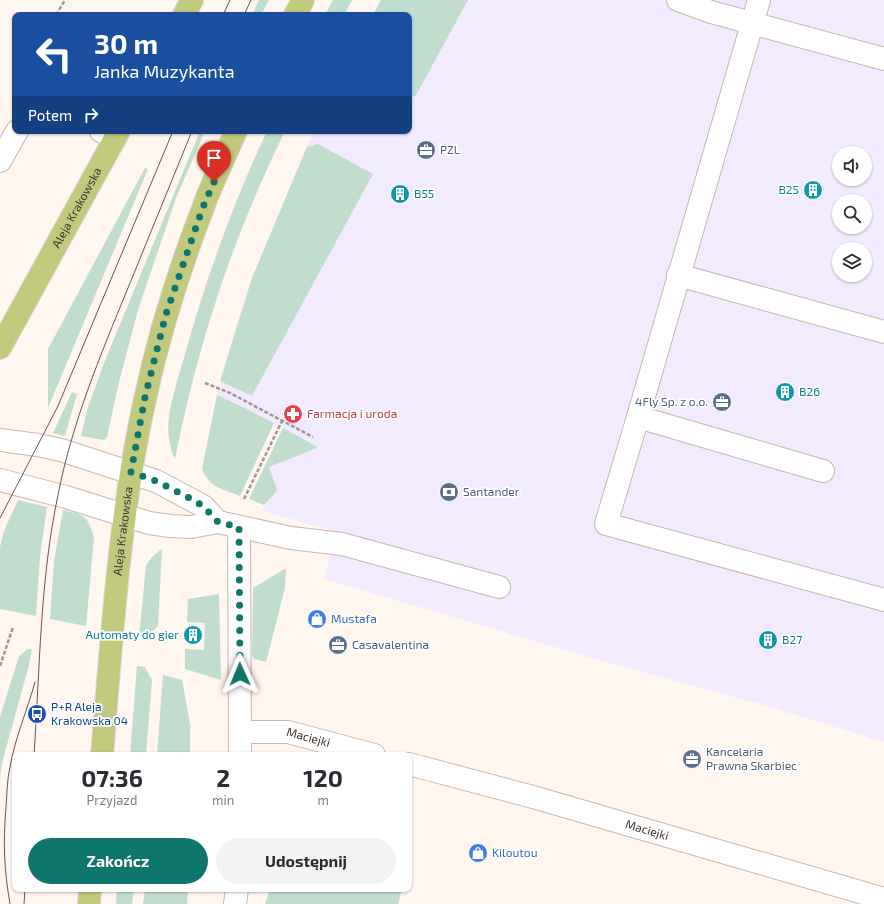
<!DOCTYPE html>
<html lang="pl">
<head>
<meta charset="utf-8">
<style>
	:root { --surface:#fff; --page:#f2f2f3; --text:#2b2b33; --muted:#7c7c81; --accent:#0f766e }
	body { margin:0; font-family:"Exo 2",sans-serif; background:var(--page); color:var(--text); height:100vh; display:flex; flex-direction:column; font-size:15px; white-space:nowrap }
	* { box-sizing:border-box; margin:0 }
	p { font-size:13px; color:var(--muted) }
	.icon { flex:none; width:22px; height:22px; fill:none; stroke:currentColor; stroke-width:2; stroke-linecap:round; stroke-linejoin:round }
	.map { position:relative; flex:1; overflow:hidden }
	.sheet { position:absolute; left:12px; top:752px; width:400px; height:140px; display:flex; flex-direction:column; background:var(--surface); border-radius:8px; box-shadow:0 1px 3px #0004 }
	.sheet>* { flex:none }
	.top-card { position:absolute; left:12px; top:12px; width:400px; height:122px; border-radius:8px; box-shadow:0 1px 3px #0004; background:#1a4fa0; color:#fff; overflow:hidden }
	.controls { position:absolute; left:832px; top:146px; display:grid; gap:8px }
	.controls a { display:grid; place-items:center; width:40px; height:40px; border-radius:50%; background:var(--surface); box-shadow:0 1px 3px #0004; font-size:20px }
	.pin { position:absolute; display:grid; place-items:center; width:34px; height:34px; color:#fff; margin:-41px -17px; border-radius:50% 50% 50% 0; rotate:-45deg; box-shadow:0 0 4px #0007 }
	.pin .icon { rotate:45deg }
	.me { position:absolute; width:44px; margin:-22px; rotate:359deg; stroke-linejoin:round; filter:drop-shadow(0 0 3px #0008) }
	.turn { display:flex; align-items:center; gap:14px; height:84px; padding:0 16px; font-size:18px }
	.turn .icon { width:52px; height:52px; stroke-width:2.5 }
	.turn b { display:block; font-size:28px; line-height:34px }
	.then { display:flex; align-items:center; height:38px; padding:0 16px; background:#0003; gap:8px; font-size:15px }
	.eta { display:flex; justify-content:space-evenly; align-items:center; height:68px; text-align:center }
	.eta b { font-size:24px; font-weight:700; line-height:28px }
	.button { display:flex; gap:8px; margin-top:auto; padding:8px 16px }
	.button a { flex:1; height:46px; border-radius:24px; background:var(--accent); color:#fff; font-size:16px; font-weight:700; line-height:46px; text-align:center }
	.button a+a { background:var(--page); color:var(--text) }
	.map>svg:first-child { display:block }
</style>
</head>
<body>
<div class="map">
<svg width="884" height="904" viewBox="0 0 884 904">
	<rect width="100%" height="100%" fill="#fff6f0"/>
	<path fill="#f2eaff" fill-rule="evenodd" d="M381,0H884V742L770,707L592,658L324,579L337,532L263,511L264,505L275,492L276,484L269,467L317,448L316,446L245,408L217,395L237,324L252,278L295,174L314,131H409V15H373ZM839,153H865V179H839ZM839,201H865V227H839ZM839,249H865V275H839Z"/>
	<g fill="#c1ddcd">
		<path d="M259,0H269L261,15H252Z"/>
		<path d="M333,0H352L344,15H325Z"/>
		<path d="M381,0H468L415,97L409,94V15H373Z"/>
		<path d="M200,131H205L176,198L138,310L118,386L107,437L104,440L81,436L87,410L104,363Z"/>
		<path d="M267,131H285C233,237 198,343 175,459C169,447 167,431 169,417C172,395 181,369 187,347C208,273 234,201 267,131Z"/>
		<path d="M318,144L373,174L252,396L220,381L252,278L307,147Z"/>
		<path d="M145,168L148,169L48,408V349Z"/>
		<path d="M72,392L77,394L65,436L53,433Z"/>
		<path d="M217,395L245,408L274,423L240,496C223,489 208,487 202,469Z"/>
		<path d="M283,428L316,446L317,448L269,467L277,489L276,492L264,505L249,499Z"/>
		<path d="M18,500L47,507L40,557L36,616L0,609V547L4,531Z"/>
		<path d="M63,510C85,515 87,515 94,537L86,626L50,619L54,561Z"/>
		<path d="M162,549L158,626L145,638L139,637L146,566C150,558 155,554 162,549Z"/>
		<path d="M286,568L285,588L266,662L254,659L252,655L253,588Z"/>
		<path d="M219,594L221,680L185,669V649L204,650L205,623L187,622L188,599Z"/>
		<path d="M28,649H32L29,665L2,763L0,778V717L19,656Z"/>
		<path d="M137,666L145,667L152,680L146,755H130Z"/>
		<path d="M163,675L182,680L191,729H190V755H157Z"/>
		<path d="M117,889H134L132,904H116Z"/>
		<path d="M145,889H188L187,904H143Z"/>
		<path d="M270,889H402L398,904H265Z"/>
	</g>
	<g fill="none" stroke-linecap="round" stroke-linejoin="round">
		<g stroke="#cbb6a8" stroke-width="24">
			<g id="minor">
				<path d="M678,0L711,12L884,59"/>
				<path d="M759,0L638,417L606,524L884,600"/>
				<path d="M101,131L115,139"/>
				<path d="M0,161L17,131"/>
				<path d="M678,275L884,332"/>
				<path d="M638,417L823,471"/>
				<path d="M0,440L38,445L61,450L156,481L203,506L218,522"/>
				<path d="M0,480L66,497L149,523L170,526L191,527L218,522L291,538L342,544L499,587"/>
				<path d="M239,527L240,755"/>
				<path id="s1" d="M240,732H288L374,755"/>
				<path id="s2" d="M409,764L533,797L884,899"/>
				<path d="M235,904L237,889"/>
			</g>
		</g>
		<g stroke="#d8d7d6" stroke-width="24">
			<g id="major">
				<path d="M184,15L192,0"/>
				<path d="M295,15L303,0"/>
				<path id="s3" d="M0,348L119,131"/>
				<path id="s4" d="M102,755C112,636 119,517 145,399C159,334 179,270 203,208C212,182 225,157 236,131"/>
				<path d="M89,904L90,889"/>
			</g>
		</g>
		<g stroke="#9f9690" stroke-width="2.5" stroke-dasharray="4 2" stroke-linecap="butt">
			<path d="M56,15L65,0"/>
			<path d="M205,383L230,393L313,437"/>
			<path d="M244,499L282,421"/>
			<path d="M0,666L13,627"/>
		</g>
		<use href="#minor" stroke="#fff" stroke-width="22"/>
		<use href="#major" stroke="#c1ca7c" stroke-width="22"/>
		<g stroke="#615853" stroke-width="1">
			<path d="M223,15L230,0"/>
			<path d="M244,15L251,0"/>
			<path d="M0,518L58,406L173,131"/>
			<path d="M34,755C40,668 40,580 58,495C72,423 100,356 128,288C149,236 171,183 192,131"/>
			<path d="M10,904C4,869 3,843 6,807C7,794 7,780 10,767C15,738 27,711 35,682"/>
			<path d="M24,904L25,889"/>
		</g>
	</g>
	<g fill="none" stroke-linecap="round" stroke-linejoin="round">
		<path stroke="#0f766e" stroke-width="7" stroke-dasharray="0 12.6" d="M214,182L203,207L166,314L145,397L131,472L156,481L186,496L203,506L218,522L239,527L240,674"/>
	</g>
	<defs>
		<g id="office-disc" transform="scale(1)"><circle r="9.5" fill="#5c6f8a" stroke="#fff"/><path d="M-6-3h4V-5.5h4V-3h4V5H-6ZM-1-4.5V-3h2v-1.5ZM-6 0V1H6V0Z" fill="#fff"/></g>
		<g id="building-disc" transform="scale(1)"><circle r="9.5" fill="#0f9aa8" stroke="#fff"/><path d="M-4-6H4V6H1V3H-1V6H-4ZM-2.5-4.3h1.7v1.8h-1.7ZM.8-4.3h1.7v1.8H.8ZM-2.5-1h1.7V.8h-1.7ZM.8-1h1.7V.8H.8Z" fill="#fff"/></g>
		<g id="pharmacy-disc" transform="scale(1)"><circle r="9.5" fill="#e0444e" stroke="#fff"/><path d="M-2-6h4v4h4v4h-4v4h-4v-4h-4v-4h4Z" fill="#fff"/></g>
		<g id="bank-disc" transform="scale(1)"><circle r="9.5" fill="#5c6f8a" stroke="#fff"/><path d="M-6-4H6V4H-6ZM0-2.3a2.3 2.3 0 1 0 0 4.6a2.3 2.3 0 1 0 0-4.6Z" fill="#fff"/></g>
		<g id="shop-disc" transform="scale(1)"><circle r="9.5" fill="#3f7fe0" stroke="#fff"/><path d="M-5-2.5h2.3a2.7 3.5 0 0 1 5.4 0H5L5.5 6h-11ZM-1.5-2.5h3a1.5 2.3 0 0 0-3 0Z" fill="#fff"/></g>
		<g id="bus-disc" transform="scale(1)"><circle r="9.5" fill="#1a4fb4" stroke="#fff"/><path d="M-5-6H5V4H4V6H2V4H-2V6H-4V4H-5ZM-3.5-4V0h7V-4ZM-3.5 1.2v1.5H-2V1.2ZM2 1.2v1.5H3.5V1.2Z" fill="#fff"/></g>
	</defs>
	<g fill-rule="evenodd">
		<use href="#office-disc" x="426" y="150"/>
		<use href="#building-disc" x="813" y="190"/>
		<use href="#building-disc" x="400" y="194"/>
		<use href="#building-disc" x="785" y="392"/>
		<use href="#office-disc" x="722" y="402"/>
		<use href="#pharmacy-disc" x="293" y="414"/>
		<use href="#bank-disc" x="449" y="492"/>
		<use href="#shop-disc" x="317" y="619"/>
		<use href="#building-disc" x="193" y="635"/>
		<use href="#building-disc" x="768" y="640"/>
		<use href="#office-disc" x="338" y="645"/>
		<use href="#bus-disc" x="37" y="714"/>
		<use href="#office-disc" x="692" y="759"/>
		<use href="#shop-disc" x="478" y="853"/>
	</g>
	<g text-anchor="middle" stroke-width="3.5" stroke-linejoin="round" paint-order="stroke">
		<g font-size="12" fill="#4e5e75" stroke="#fff" text-anchor="start">
			<text x="440" y="154">PZL</text>
			<text x="708" y="406" text-anchor="end">4Fly Sp. z o.o.</text>
			<text x="463" y="496">Santander</text>
			<text x="352" y="649">Casavalentina</text>
			<text x="706" y="756">Kancelaria<tspan x="706" dy="14">Prawna Skarbiec</tspan></text>
		</g>
		<g font-size="12" fill="#0d838f" stroke="#fff" text-anchor="start">
			<text x="799" y="194" text-anchor="end">B25</text>
			<text x="414" y="198">B55</text>
			<text x="799" y="396">B26</text>
			<text x="179" y="639" text-anchor="end">Automaty do gier</text>
			<text x="782" y="644">B27</text>
		</g>
		<g font-size="12" fill="#3e3530" stroke="#fff">
			<text dy="4" stroke="none"><textPath href="#s3" startOffset="160">Aleja Krakowska</textPath></text>
			<text dy="4" stroke="none"><textPath href="#s4" startOffset="225">Aleja Krakowska</textPath></text>
			<text dy="4" stroke="none"><textPath href="#s1" startOffset="69">Maciejki</textPath></text>
			<text dy="4" stroke="none"><textPath href="#s2" startOffset="247">Maciejki</textPath></text>
		</g>
		<g font-size="12" fill="#be3a42" stroke="#fff" text-anchor="start">
			<text x="307" y="418">Farmacja i uroda</text>
		</g>
		<g font-size="12" fill="#366cbe" stroke="#fff" text-anchor="start">
			<text x="331" y="623">Mustafa</text>
			<text x="492" y="857">Kiloutou</text>
		</g>
		<g font-size="12" fill="#164399" stroke="#fff" text-anchor="start">
			<text x="51" y="711">P+R Aleja<tspan x="51" dy="14">Krakowska 04</tspan></text>
		</g>
	</g>
</svg>
<div class="controls">
<a><svg class="icon" aria-label="sound" viewBox="0 0 24 24"><path d="M4 9h4l5-4v14l-5-4H4zM17 9q2 3 0 6"/></svg></a>
<a><svg class="icon" aria-label="search" viewBox="0 0 24 24"><circle cx="10" cy="10" r="6"/><path d="M15 15l6 6"/></svg></a>
<a><svg class="icon" aria-label="layers" viewBox="0 0 24 24"><path d="M12 4l9 5-9 5-9-5zM3 14l9 5 9-5"/></svg></a>
</div>
<div class="pin" style="left:214px;top:182px;background:#d93025"><svg class="icon" aria-label="arrive" viewBox="0 0 24 24"><path d="M6 21V4h12l-3 4 3 4H6"/></svg></div>
<svg class="me" style="left:240px;top:674px" viewBox="-20 -20 40 40"><path d="M0-17L14 15 0 8-14 15z" fill="#0f766e" stroke="#fff" stroke-width="4"/></svg>
<div class="top-card">
<div class="turn"><svg class="icon" aria-label="left" viewBox="0 0 24 24"><path d="M17 20v-9H6M10 6l-5 5 5 5"/></svg><div><b>30 m</b>Janka Muzykanta</div></div>
<div class="then">Potem<svg class="icon" aria-label="right" viewBox="0 0 24 24"><path d="M7 20v-9h11M14 6l5 5-5 5"/></svg></div>
</div>
<section class="sheet">
<div class="eta">
<div><b>07:36</b><p>Przyjazd</p></div>
<div><b>2</b><p>min</p></div>
<div><b>120</b><p>m</p></div>
</div>
<div class="button"><a>Zakończ</a><a>Udostępnij</a></div>
</section>
</div>
</body>
</html>
